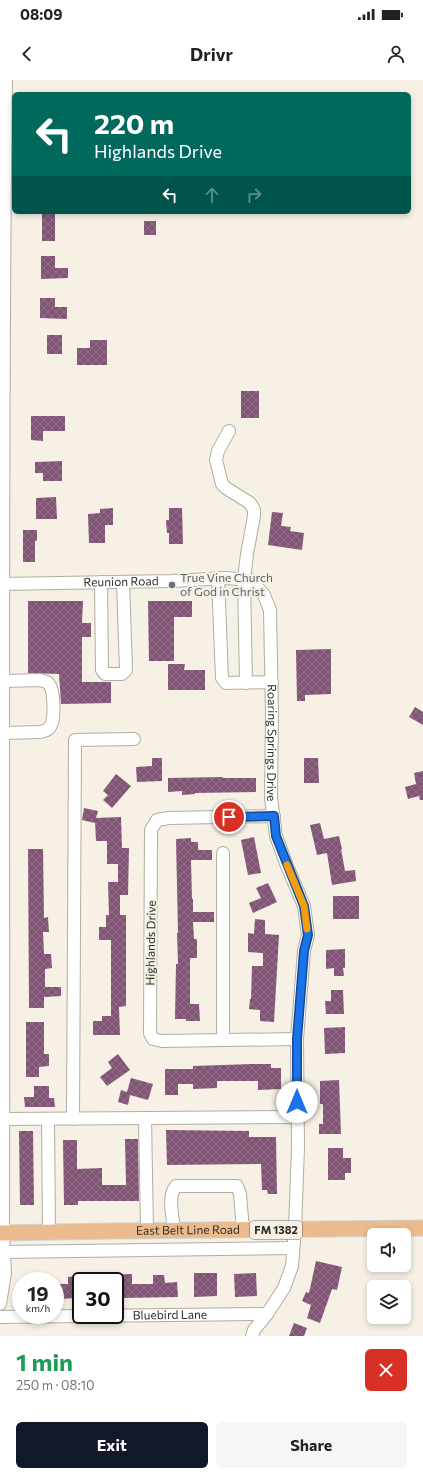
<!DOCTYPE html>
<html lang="en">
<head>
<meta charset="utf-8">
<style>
	:root { --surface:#fff; --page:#f6f6f6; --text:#222; --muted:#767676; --accent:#111827 }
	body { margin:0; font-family:Commissioner,sans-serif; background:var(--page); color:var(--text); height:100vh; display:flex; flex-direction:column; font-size:15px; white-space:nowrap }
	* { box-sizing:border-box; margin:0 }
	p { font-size:13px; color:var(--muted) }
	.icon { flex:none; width:22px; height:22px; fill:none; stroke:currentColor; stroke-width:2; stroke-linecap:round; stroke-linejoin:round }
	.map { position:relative; height:1256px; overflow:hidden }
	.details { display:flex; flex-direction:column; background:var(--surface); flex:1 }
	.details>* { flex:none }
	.hud { position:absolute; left:12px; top:12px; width:399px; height:122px; border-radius:6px; box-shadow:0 2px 6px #0003; background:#00695c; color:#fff; overflow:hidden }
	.controls { position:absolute; left:367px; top:1148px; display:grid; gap:8px }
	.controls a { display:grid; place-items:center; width:44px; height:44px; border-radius:6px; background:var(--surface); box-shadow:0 2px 6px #0003; font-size:20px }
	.speed { position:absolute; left:12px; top:1192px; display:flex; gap:8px; font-size:20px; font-weight:700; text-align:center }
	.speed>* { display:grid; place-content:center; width:52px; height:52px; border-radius:50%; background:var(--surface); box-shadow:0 2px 6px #0003; line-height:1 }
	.speed small { font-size:10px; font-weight:400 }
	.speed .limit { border:2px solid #111; border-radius:6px; background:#fff; color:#111 }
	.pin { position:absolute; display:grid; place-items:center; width:34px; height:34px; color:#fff; margin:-17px; border:2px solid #fff; border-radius:50%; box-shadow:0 1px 4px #0007 }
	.me { position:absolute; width:44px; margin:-22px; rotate:0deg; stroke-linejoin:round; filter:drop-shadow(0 0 3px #0008) }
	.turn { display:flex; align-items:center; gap:14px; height:84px; padding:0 16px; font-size:18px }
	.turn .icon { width:52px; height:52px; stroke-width:2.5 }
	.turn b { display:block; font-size:28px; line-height:34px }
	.lanes { display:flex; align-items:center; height:38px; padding:0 16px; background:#0003; justify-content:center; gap:20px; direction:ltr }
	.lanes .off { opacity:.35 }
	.round { display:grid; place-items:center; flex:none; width:42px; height:42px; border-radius:6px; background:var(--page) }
	.summary { display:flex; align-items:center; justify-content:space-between; height:68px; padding:0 16px }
	h1 { font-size:24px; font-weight:700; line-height:30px; color:#1e9e55 }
	.action { display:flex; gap:8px; margin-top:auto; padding:8px 16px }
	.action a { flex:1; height:46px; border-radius:6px; background:var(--accent); color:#fff; font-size:16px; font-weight:700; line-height:46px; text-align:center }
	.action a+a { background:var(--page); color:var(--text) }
	.status { display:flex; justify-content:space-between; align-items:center; height:28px; padding:0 20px; background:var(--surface); direction:ltr }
	.status svg { height:11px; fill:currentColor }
	header { display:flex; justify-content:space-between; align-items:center; height:52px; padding:0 16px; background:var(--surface); font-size:18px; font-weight:700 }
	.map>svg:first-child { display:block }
</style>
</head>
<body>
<div class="status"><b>08:09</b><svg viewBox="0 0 49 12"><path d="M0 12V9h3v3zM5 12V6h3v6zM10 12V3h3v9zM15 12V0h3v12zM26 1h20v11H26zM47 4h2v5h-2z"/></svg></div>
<header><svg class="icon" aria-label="back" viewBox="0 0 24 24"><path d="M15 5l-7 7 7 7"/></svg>Drivr<svg class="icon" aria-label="person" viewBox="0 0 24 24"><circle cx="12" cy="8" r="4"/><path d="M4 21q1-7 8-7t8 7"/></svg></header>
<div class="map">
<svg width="423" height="1256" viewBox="0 0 423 1256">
	<defs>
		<pattern id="building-cross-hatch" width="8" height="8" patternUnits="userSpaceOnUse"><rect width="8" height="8" fill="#825475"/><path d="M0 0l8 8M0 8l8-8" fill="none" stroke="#926f88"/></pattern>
	</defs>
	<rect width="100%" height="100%" fill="#f6f0e5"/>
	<g fill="url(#building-cross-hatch)">
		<rect x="42" y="132" width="13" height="29"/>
		<rect x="144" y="141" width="12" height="14"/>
		<path d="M41,176H55V188H68V198L41,199Z"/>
		<path d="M40,218H55V227H67V239L40,238Z"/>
		<rect x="47" y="255" width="15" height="19"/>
		<path d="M90,260H107V285H77V268H90Z"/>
		<rect x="241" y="311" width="18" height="27"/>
		<path d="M31,336H65V351H43V361L31,360Z"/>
		<path d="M62,381V401H43V393H35V382Z"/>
		<path d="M56,417L57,439H36V418Z"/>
		<path d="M113,428V445H105V463H89L88,434L100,433V429Z"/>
		<path d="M169,428H182L183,464H169V453H167L166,440H169Z"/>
		<path d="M272,432L283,433L281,446L291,447L290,451L304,453L302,470L268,465Z"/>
		<path d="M23,450H37V461H35V482H23Z"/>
		<path d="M28,521H83L82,543H91V557H82V602H111V623L61,624L59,594L28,593Z"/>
		<path d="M148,521H192V537H174V581H149Z"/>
		<path d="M331,569V614L305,615V621H297L296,570Z"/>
		<path d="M168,584H185L184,590H205V610H168Z"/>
		<path d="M415,627L423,632V645L409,637Z"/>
		<path d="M152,678H162V701L137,702L136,687L152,686Z"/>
		<path d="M304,678H318L319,703H304Z"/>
		<path d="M423,691V720H420L419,716L408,719L405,707L416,704L414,693Z"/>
		<path d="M116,694L131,706L112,728L103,720L108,715L103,711Z"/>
		<path d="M223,697V698H256V712L195,713V714L182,715V711L168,712V698Z"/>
		<path d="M84,728L98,731L96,738L121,737L122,768H129L128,815H120V835H126V926L119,927L120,955H93V941H102V936H111V860H99V847H106V835H109L108,802H118V784H107V761H96L95,741V743L82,740Z"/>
		<path d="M320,743L324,759L339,756L342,769H341L345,791L355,790L356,801L332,805L327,773L317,775L310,745Z"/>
		<path d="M254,757L261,793L248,795L241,760Z"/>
		<path d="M191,758V762H198V770H212V780H191L192,819H193V832H214V842H193L194,859H197V878H190V924H199L200,941H186V939H175L176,884H178L177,853H178L176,759Z"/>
		<path d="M28,769H43L44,838L48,837L49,852H43L44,874H51L52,888L45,889V907H61V916L44,917V928H29Z"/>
		<path d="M268,803L277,822L253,833L249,823L261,818L256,808Z"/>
		<rect x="333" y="816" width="26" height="23"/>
		<path d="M255,839L265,840V854L279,855L274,942L260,941V930L249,929L250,919H251L252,886H263V873L248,872V853L254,854Z"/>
		<path d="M345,869V888H343L344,896H334V888L326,889V870Z"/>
		<path d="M331,910H343L344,934H326L325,921H331Z"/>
		<path d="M26,942H44V974H49V986L39,987V997H26Z"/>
		<path d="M345,947V973L325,974L324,948Z"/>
		<path d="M118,974L130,990L107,1006L100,997L112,988L108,982Z"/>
		<path d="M252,984H271V988H281V1009L258,1010V1001H217V1008L193,1009V1004H178V1015H165V989H193V986Z"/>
		<path d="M131,998L153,1004L148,1020L130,1015L128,1025L118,1022L121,1010L127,1012Z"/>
		<path d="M339,1000L341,1054H319V1044H323V1024H320V1001Z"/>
		<path d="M34,1006H49V1018H54L55,1027H25L24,1017H34Z"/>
		<path d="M166,1050L249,1051V1057H276L277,1114H268L267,1110H262L261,1084L167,1085Z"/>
		<path d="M19,1051H33L34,1125H20Z"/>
		<path d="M125,1059H138L139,1121H78V1125H64L63,1060H77V1089L102,1088V1105H126Z"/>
		<path d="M328,1068H343V1078H351V1093H345V1100H328Z"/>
		<path d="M316,1181L342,1187L337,1210L332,1209L320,1243L307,1238L311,1225L302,1221L306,1212L309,1213Z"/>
		<path d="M194,1193H217V1216L194,1217Z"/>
		<path d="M256,1193L257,1216L235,1217L234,1194Z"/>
		<path d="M132,1194V1204H153V1195H164L165,1203L177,1202L178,1217L120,1218V1201H93L92,1195Z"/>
		<path d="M79,1196L80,1218L55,1219V1204H68V1197Z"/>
		<path d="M294,1243L307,1248L304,1256H289Z"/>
	</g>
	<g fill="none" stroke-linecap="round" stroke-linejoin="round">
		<g stroke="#b2aca2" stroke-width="14">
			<g id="minor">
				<path d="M229,351L218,371L216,380L222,404L226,408L250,423L254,430V436L247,474L244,499L246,603"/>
				<path d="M218,498L222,598L226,603L272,602"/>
				<path d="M101,502L102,590L105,594H122L126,590L123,502"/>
				<path id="s1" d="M3,504L172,501L226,498L251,500L264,515L270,530L272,634L271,718L276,756L287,786L304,826L308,855L304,871L297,959L298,1067L295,1149L292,1186L284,1208L267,1234L254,1250L252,1256"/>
				<path d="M3,653L40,652C45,651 49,650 51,645C55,638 54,610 49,604C46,601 43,601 40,600L3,601"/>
				<path d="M274,736L169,738L157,740L151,750L150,953L153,959L162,961L297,959"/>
				<path d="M223,960V773"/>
				<path d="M145,1038L147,1150"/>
				<path d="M3,1039L297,1037"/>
				<path d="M48,1039L49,1152"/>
				<path d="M73,1039L75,660L134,659"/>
				<path d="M174,1150C173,1137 167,1116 176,1106H237L240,1114L243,1150"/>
				<path d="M4,1172L293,1168"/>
				<path d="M0,1224L5,1193L3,1153C4,769 1,384 6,0"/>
				<path id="s2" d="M0,1237L267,1234"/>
			</g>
		</g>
		<g stroke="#d1d1d0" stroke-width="17">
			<g id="major">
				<path id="s3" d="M0,1153L114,1151L423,1148"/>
			</g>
		</g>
		<use href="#minor" stroke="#fff" stroke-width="12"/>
		<use href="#major" stroke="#ebbb8e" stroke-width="15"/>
	</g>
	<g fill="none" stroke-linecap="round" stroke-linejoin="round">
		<g stroke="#114b97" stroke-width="10">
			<path id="route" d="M229,737L274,736L276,756L304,826L308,855L304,871L297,959V1022"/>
		</g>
		<use href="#route" stroke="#1a73e8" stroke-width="7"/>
		<path stroke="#f59e0b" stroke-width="7" d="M287,785L304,826L307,849"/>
	</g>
	<circle fill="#6b7280" stroke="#f6f0e5" stroke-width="1.5" cx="172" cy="505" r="4"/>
	<g text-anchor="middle" stroke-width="4" stroke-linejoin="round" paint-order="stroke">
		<rect fill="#f6f0e5" stroke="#6b6862" stroke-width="1" x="250" y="1141" width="52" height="18" rx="3"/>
		<g font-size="11" font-weight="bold" fill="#302e2a">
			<text x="276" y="1154">FM 1382</text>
		</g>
		<g font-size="12" fill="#5b616d" stroke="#f6f0e5" text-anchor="start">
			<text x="180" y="502">True Vine Church<tspan x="180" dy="14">of God in Christ</tspan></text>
		</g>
		<g font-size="12" fill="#302e2a" stroke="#f6f0e5">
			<text dy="4" stroke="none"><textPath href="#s1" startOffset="118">Reunion Road</textPath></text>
			<text dy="4" stroke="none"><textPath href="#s1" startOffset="417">Roaring Springs Drive</textPath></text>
			<text transform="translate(151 863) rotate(-89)" y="4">Highlands Drive</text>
			<text dy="4" stroke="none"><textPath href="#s3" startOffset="188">East Belt Line Road</textPath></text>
			<text dy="4" stroke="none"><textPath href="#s2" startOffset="170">Bluebird Lane</textPath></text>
		</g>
	</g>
</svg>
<div class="controls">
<a><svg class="icon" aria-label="sound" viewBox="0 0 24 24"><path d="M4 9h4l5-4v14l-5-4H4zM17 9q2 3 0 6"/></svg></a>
<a><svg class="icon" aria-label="layers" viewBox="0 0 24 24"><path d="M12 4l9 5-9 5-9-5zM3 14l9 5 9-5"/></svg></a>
</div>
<div class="speed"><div>19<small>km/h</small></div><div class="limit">30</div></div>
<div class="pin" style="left:229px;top:737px;background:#d93025"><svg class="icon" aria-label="arrive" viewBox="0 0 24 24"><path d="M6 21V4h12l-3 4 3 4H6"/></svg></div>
<svg class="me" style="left:297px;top:1022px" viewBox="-20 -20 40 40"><circle r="19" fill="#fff"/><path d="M0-13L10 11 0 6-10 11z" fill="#1a73e8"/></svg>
<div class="hud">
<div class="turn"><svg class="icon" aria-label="left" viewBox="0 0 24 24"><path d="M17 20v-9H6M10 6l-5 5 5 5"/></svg><div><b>220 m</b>Highlands Drive</div></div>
<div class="lanes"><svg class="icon" aria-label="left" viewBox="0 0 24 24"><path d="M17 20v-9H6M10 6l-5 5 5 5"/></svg><svg class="icon off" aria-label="ahead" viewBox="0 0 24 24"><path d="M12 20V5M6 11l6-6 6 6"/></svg><svg class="icon off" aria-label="right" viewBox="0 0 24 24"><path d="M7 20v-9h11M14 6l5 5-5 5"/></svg></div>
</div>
</div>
<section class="details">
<div class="summary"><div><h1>1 min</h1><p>250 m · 08:10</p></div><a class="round" style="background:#d93025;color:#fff"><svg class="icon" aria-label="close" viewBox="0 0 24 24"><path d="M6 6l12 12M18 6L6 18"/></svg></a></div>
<div class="action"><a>Exit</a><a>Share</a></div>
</section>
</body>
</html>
